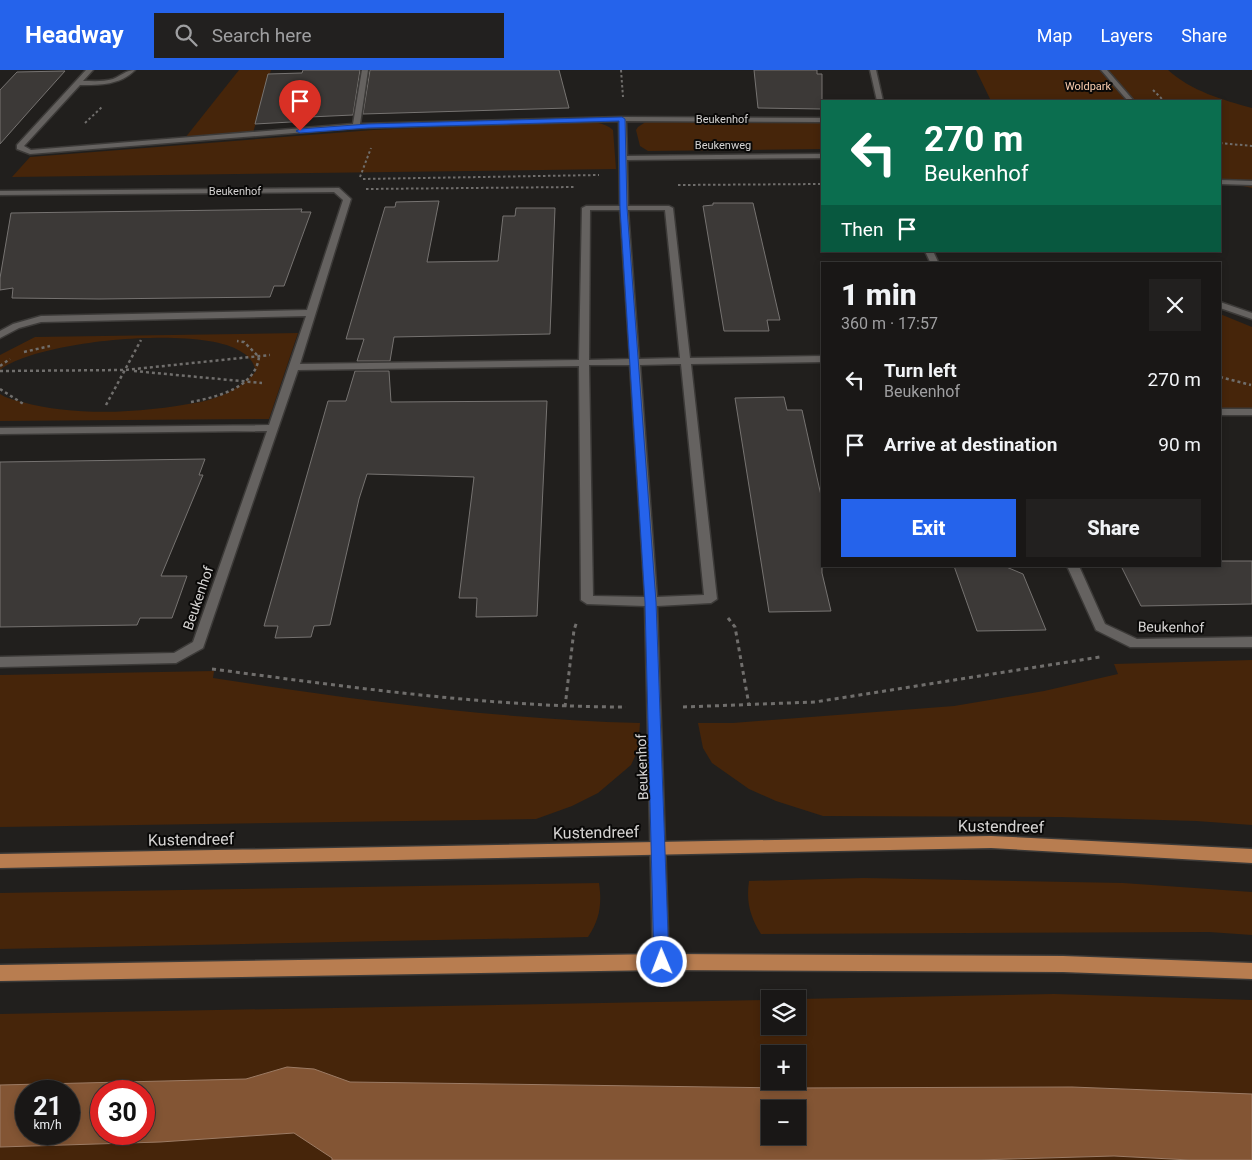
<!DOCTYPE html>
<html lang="en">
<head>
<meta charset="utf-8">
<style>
	:root { --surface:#191716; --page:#22201f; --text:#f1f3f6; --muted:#9f9fa1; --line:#373635; --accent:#2563eb }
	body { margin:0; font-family:Roboto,sans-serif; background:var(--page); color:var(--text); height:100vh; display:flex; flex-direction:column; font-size:19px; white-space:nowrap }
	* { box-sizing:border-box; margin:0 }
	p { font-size:16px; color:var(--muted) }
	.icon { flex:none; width:28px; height:28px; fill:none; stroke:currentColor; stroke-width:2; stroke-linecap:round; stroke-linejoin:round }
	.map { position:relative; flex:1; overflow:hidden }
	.details { position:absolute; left:821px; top:192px; width:400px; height:305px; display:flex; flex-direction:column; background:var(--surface); border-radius:0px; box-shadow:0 2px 8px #0003,0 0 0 1px var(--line) }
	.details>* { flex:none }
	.hud { position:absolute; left:821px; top:30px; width:400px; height:152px; border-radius:0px; box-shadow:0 2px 8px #0003,0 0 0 1px var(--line); background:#0b6e4f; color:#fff; overflow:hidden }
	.tools { position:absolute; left:761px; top:920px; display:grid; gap:10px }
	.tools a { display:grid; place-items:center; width:45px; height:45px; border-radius:0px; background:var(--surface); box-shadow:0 2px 8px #0003,0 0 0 1px var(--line); font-size:25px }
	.speed { position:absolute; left:15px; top:1010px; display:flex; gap:10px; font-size:25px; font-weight:700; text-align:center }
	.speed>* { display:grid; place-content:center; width:65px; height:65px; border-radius:50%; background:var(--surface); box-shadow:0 2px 8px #0003,0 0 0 1px var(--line); line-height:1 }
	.speed small { font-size:12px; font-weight:400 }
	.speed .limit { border:8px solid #d22; background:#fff; color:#111 }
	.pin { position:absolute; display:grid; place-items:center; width:42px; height:42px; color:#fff; margin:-51px -21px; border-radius:50% 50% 50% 0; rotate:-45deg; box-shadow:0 0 5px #0007 }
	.pin .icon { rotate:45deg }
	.me { position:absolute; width:55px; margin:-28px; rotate:359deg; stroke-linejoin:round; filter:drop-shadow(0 0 4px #0008) }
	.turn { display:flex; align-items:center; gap:18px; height:105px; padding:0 20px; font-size:22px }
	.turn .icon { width:65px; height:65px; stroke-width:2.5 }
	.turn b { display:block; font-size:35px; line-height:42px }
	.then { display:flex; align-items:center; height:48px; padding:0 20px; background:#0003; gap:10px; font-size:19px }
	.round { display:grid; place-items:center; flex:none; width:52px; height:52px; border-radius:0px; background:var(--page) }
	.head { display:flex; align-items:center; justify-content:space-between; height:85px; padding:0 20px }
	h1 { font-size:30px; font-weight:800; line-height:38px }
	.primary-button { display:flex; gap:10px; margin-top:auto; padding:10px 20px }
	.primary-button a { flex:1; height:58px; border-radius:0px; background:var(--accent); color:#fff; font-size:20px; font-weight:800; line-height:58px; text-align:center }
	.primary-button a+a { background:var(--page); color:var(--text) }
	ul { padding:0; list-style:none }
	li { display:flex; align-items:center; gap:15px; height:65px; padding:0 20px }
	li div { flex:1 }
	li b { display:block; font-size:19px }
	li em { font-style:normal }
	header { display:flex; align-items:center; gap:30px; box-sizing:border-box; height:70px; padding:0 25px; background:var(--accent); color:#fff }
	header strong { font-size:24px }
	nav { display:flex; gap:28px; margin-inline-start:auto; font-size:18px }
	.search { width:350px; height:45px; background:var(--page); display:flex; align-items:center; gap:12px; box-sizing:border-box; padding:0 18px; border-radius:0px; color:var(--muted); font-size:19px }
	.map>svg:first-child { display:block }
</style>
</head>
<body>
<header>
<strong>Headway</strong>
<div class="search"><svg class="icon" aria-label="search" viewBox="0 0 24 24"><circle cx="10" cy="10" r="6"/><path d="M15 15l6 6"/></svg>Search here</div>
<nav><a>Map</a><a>Layers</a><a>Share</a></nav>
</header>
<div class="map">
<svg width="1252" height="1090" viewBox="0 0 1252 1090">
	<rect width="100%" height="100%" fill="#211f1d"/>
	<g fill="#46250a" fill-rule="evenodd">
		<path d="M239,0H271L253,63L185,68Z"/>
		<path d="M976,0H1168C1191,21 1223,30 1252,38V118L1220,111V31H991Z"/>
		<path d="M647,51L822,52V79L648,81L640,76L636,60L638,57Z"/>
		<path d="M534,52C553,52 600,46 613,60L616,99L12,107L30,87L373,60Z"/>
		<path d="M1220,244L1252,257V339H1220Z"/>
		<path d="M298,263L269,349L0,351V324C6,328 14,330 22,332C77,347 143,343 200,332C220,328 243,317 256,301C253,291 249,286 240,281C201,255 36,270 0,300V285L35,267Z"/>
		<path d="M1252,590V755L1196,751L1060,747L823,746L776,731L749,719L712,693L703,678L698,653H733L954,636L1044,621L1118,604L1114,594Z"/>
		<path d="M214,601L213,608C355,630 496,649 640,653L638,680L631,695L598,723L572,736L536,749L0,757V605Z"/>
		<path d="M864,808L1123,813L1252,822V865L1209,862L761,864C750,846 746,832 749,811Z"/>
		<path d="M599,813C602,834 600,849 588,867L0,879V823Z"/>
		<path d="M1054,924L1252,930V1024L1072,1017L786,1018L350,1012L332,1090H0V944L770,930V956H798V929ZM770,984H798V1011H770ZM26,1021H69V1064H26ZM101,1021H144V1064H101Z"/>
		<path d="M1114,1086L1190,1090H977Z"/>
	</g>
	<path fill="#835534" stroke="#9c7b64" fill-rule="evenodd" d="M287,997L314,999L350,1012L786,1018L1072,1017L1252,1024V1090H1190L1114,1086L977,1090H332V1088L294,1063L160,1072L0,1077V1015L246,1009ZM26,1021H69V1064H26ZM101,1021H144V1064H101ZM770,1039H798V1066H770Z"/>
	<g fill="#3c3937" stroke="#767371">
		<path d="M303,0H360L353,45L309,47V51L255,54L268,4L302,3Z"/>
		<path d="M370,0H559L569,38L363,44Z"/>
		<path d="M754,0H817V4H822V39L758,38Z"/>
		<path d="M65,1L31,39L0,74V20L17,2Z"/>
		<path d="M439,131L427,192L498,191L503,146H515L516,138H555L550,264L394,267L390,291H357L364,269H346L385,137H395L396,132Z"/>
		<path d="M713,133H753L780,250H767L769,261H724L703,136L713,135Z"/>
		<path d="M302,139L301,142H311L284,216H274L270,227L99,229L12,228L13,218L0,220V208L11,143Z"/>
		<path d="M355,301H389L391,332L547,331L537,546L476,547L477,528H459L474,407L367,404L359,429L330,555L314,556L311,567L275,568L278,556H264L328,331H346Z"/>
		<path d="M784,327L787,340H802L822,430V503L831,541L769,542L735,328Z"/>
		<path d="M205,389L199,405H203L161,506H187L172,548H140L137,555L0,557V392Z"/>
		<path d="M1220,491H1252V534L1141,536L1121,496H1220Z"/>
		<path d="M954,496H1004L1023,504L1046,560L977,561Z"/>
	</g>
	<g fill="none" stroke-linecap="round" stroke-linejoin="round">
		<g stroke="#3c3a38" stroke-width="3">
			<g id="minor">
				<path d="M86,0H93L83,11C93,11 103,12 113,9C121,6 126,0 135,0C120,15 101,15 80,15L24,76L31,80L353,54L362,0H368L360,54L622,47L822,48V52L626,51L627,86L822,84V88L627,90L628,136H669L673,138L690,288L822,286V292L691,294L717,529L711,533L657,536L669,892L667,897L661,900L655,897L653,892L645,536L587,534L581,530L579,296L298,300L203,578L176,593L0,597V587L174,583L193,572L267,361L0,364V358L269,355L306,246L41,252L19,258L0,268V261L13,254L41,246L307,240L343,130L334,122L0,125V121L339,118L351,129L300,294L579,290L582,138L586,136H620L619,51L356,58L30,84L17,79V75ZM590,140H620L630,289L589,290ZM628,140H665L680,288L639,289ZM681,294L704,525L657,527L640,295ZM589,295H630L645,527L593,526Z"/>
				<path d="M870,0H876L883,31H877Z"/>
				<path d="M1101,0H1107L1134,31H1128Z"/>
				<path d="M1220,110L1252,111V115L1220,114Z"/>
				<path d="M925,181H933L939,194H931Z"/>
				<path d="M1220,232L1252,243V249L1220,238Z"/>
				<rect x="1220" y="339" width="32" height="6"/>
				<path d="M1067,496H1079L1105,554L1137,569L1252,567V577H1130L1096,560Z"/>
			</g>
		</g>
		<g stroke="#3c3a38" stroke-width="3">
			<g id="major">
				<path d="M991,766L1252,779V793L991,778L0,798V784Z"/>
				<path d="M661,884L1063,886L1252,893V909L1063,902L661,900L0,911V895Z"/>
			</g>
		</g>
		<g stroke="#706e6c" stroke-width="2" stroke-dasharray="2.5 2.5" stroke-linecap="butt">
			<path d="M621,0L623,27"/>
			<path d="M1153,20L1164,31"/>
			<path d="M85,53L102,37"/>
			<path d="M1220,73L1252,76"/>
			<path d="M360,107L371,78"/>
			<path d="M363,109L599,105"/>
			<path d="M678,115L822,114"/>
			<path d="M366,119L574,117"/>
		</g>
		<g stroke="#706e6c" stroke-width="2.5" stroke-dasharray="3 3" stroke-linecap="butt">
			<path d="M24,282L50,276"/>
			<path d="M0,296L10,289"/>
			<path d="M0,301L125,300L270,285"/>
			<path d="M134,301L262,313"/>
			<path d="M1220,307L1251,315"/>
			<path d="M0,319L25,335"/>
			<path d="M191,332C217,327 255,318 259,287L244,272L237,271"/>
			<path d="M106,335L141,270"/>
		</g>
		<g stroke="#706e6c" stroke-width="3" stroke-dasharray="4 4" stroke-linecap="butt">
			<path d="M728,548L735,557L749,635"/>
			<path d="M212,599C350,617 487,637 626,637"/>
			<path d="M565,637L574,560L577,551"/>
			<path d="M683,637L815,632L1100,587"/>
		</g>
		<use href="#minor" fill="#656260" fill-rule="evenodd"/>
		<use href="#major" fill="#b87d50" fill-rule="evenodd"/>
	</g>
	<path fill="#2563eb" stroke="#184099" d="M622,47L625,49L627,138L656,532L669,892L667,896L662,898L656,896L654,892L645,532L620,138L619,51L368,58L300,63L296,61L300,59L368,54Z"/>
	<g text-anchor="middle" stroke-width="4" stroke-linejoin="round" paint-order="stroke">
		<g font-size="11" fill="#facdaf" stroke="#0a0908">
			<text x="1088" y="20">Woldpark</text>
		</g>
		<g font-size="11" fill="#d6d4d3" stroke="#0a0908">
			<text x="722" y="53">Beukenhof</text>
			<text x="723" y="79">Beukenweg</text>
			<text x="235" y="125">Beukenhof</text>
		</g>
		<g font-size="14" fill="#d6d4d3" stroke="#0a0908">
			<text transform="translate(198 528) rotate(-71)" y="5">Beukenhof</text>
			<text transform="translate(1171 557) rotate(1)" y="5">Beukenhof</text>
			<text transform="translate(642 697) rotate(-92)" y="5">Beukenhof</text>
		</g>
		<g font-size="16" fill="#d6d4d3" stroke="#0a0908">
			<text transform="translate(1001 756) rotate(1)" y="6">Kustendreef</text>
			<text transform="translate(596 762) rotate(-1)" y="6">Kustendreef</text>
			<text transform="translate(191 769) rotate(-1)" y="6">Kustendreef</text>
		</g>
	</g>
</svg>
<div class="tools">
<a><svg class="icon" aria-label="layers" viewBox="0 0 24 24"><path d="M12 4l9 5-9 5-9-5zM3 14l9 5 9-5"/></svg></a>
<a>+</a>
<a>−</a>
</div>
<div class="speed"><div>21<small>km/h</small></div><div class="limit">30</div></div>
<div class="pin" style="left:300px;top:61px;background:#d93025"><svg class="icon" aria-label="arrive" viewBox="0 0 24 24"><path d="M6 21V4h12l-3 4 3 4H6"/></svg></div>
<svg class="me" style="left:662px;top:892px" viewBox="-20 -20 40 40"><circle r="17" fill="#2563eb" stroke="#fff" stroke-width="3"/><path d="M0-11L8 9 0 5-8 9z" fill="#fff"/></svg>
<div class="hud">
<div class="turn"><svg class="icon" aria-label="left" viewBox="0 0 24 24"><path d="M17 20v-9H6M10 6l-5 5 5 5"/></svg><div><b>270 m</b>Beukenhof</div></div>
<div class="then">Then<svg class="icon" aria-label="arrive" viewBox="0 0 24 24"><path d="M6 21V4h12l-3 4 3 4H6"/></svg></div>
</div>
<section class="details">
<div class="head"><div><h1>1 min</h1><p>360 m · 17:57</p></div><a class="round"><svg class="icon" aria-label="close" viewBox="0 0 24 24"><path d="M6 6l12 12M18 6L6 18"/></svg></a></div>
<ul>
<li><svg class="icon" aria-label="left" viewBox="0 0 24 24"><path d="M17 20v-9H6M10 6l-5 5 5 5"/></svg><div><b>Turn left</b><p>Beukenhof</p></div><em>270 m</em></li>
<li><svg class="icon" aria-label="arrive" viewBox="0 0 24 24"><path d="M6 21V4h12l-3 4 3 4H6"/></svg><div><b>Arrive at destination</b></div><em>90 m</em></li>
</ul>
<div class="primary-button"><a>Exit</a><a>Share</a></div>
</section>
</div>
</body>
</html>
